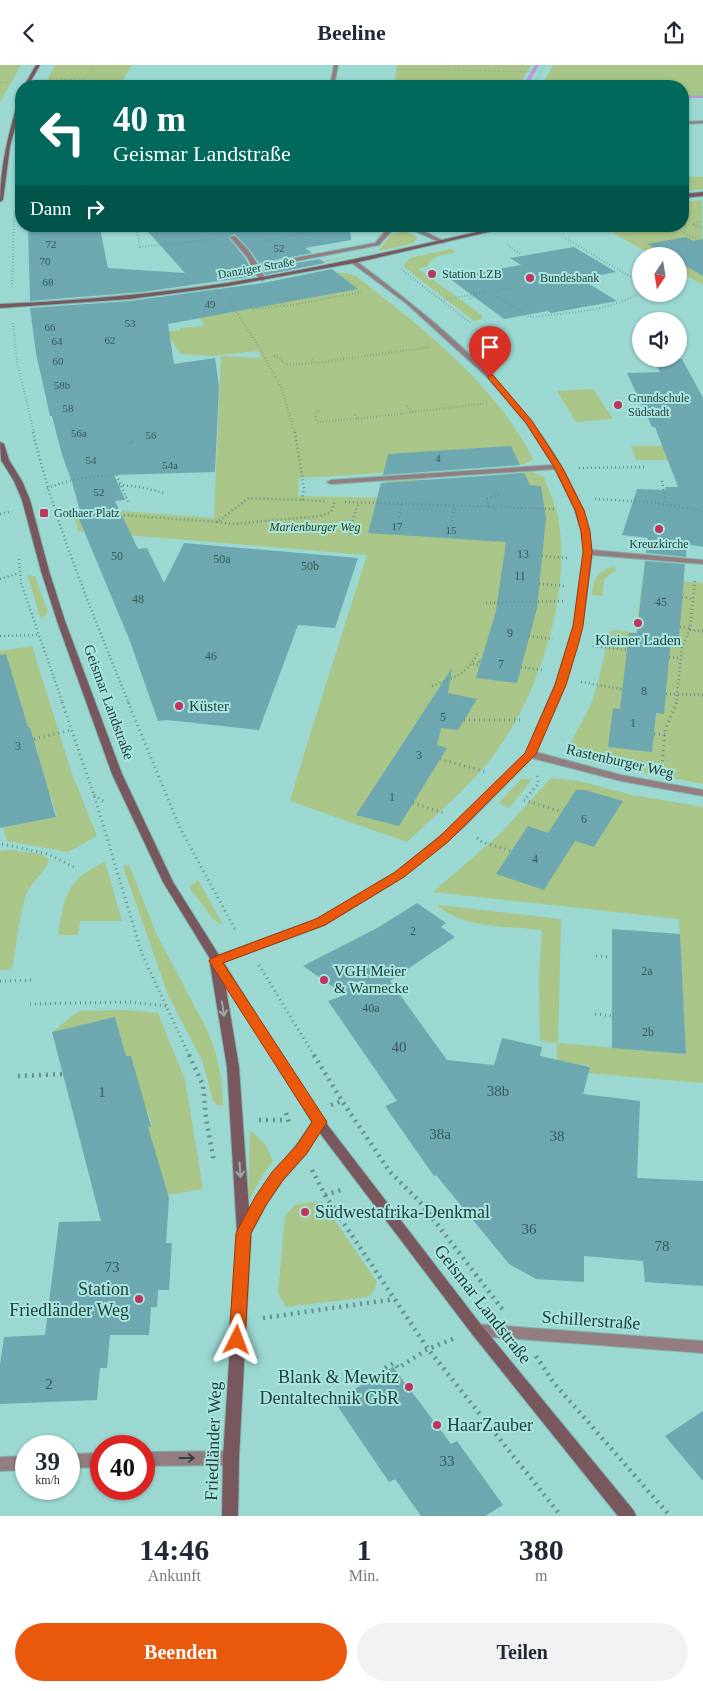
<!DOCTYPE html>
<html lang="de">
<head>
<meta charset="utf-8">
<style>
	:root { --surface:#fff; --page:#f2f2f3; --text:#1f2937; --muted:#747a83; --accent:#ea580c }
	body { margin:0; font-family:"Times New Roman",serif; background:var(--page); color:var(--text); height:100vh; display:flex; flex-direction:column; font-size:19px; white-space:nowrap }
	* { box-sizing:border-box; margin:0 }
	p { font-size:16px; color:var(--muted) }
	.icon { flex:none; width:28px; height:28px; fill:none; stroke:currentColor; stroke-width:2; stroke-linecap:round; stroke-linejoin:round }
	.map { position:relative; height:1451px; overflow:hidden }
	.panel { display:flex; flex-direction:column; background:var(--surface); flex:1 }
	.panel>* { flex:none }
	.guide { position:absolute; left:15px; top:15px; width:674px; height:152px; border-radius:20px; box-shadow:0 1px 4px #0004; background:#00695c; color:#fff; overflow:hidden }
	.needle { width:32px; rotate:192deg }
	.buttons { position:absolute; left:632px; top:182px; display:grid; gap:10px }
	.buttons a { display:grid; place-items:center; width:55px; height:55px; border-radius:50%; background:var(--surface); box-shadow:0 1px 4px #0004; font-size:25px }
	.speed { position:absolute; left:15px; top:1370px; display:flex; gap:10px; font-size:25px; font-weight:700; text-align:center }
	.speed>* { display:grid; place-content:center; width:65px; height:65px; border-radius:50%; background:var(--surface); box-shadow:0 1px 4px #0004; line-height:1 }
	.speed small { font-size:12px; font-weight:400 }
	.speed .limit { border:8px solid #d22; background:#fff; color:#111 }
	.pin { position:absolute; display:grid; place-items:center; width:42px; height:42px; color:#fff; margin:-51px -21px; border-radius:50% 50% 50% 0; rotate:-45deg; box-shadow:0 0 5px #0007 }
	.pin .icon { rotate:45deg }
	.me { position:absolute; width:55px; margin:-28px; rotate:3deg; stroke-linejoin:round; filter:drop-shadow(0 0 4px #0008) }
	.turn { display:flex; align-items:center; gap:18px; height:105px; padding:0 15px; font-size:22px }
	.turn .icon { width:65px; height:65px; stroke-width:2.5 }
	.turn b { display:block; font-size:35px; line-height:42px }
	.then { display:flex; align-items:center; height:48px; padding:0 15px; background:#0003; gap:10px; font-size:19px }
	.eta { display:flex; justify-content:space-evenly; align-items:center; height:85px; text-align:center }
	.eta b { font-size:30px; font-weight:700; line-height:35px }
	.button { display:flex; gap:10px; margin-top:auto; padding:10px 15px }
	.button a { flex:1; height:58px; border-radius:30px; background:var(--accent); color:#fff; font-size:20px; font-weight:700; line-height:58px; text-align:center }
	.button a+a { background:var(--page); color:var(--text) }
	header { display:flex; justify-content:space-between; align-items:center; height:65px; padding:0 15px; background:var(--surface); font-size:22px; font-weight:700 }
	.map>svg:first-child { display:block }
</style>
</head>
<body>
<header><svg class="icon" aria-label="back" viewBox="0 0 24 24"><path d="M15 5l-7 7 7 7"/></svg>Beeline<svg class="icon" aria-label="share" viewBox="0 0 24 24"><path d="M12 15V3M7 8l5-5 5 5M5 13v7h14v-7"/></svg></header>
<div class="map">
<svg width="703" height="1451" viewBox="0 0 703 1451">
	<rect width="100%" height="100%" fill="#9ad8d1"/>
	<g fill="#a9c587">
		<path d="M0,0H21L0,37Z"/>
		<path d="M55,0H132L119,21H44Z"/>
		<path d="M397,0H531L519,21H394Z"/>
		<path d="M553,0H703V31L683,30L682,21H542Z"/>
		<path d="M682,111L703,112V124L683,126Z"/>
		<path d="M702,135L703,220L679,206V191H653L602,161H682L683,137Z"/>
		<path d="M406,166L417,172V174L411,179L315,199L314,198L378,186L392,169Z"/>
		<path d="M451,184L454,186V188C444,190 431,190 428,201L418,204L483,251L480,255L474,256L403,201L410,193Z"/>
		<path d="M333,208H345L356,211C422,263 494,317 533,394L525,399L299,413L298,431L382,433L383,420L388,416L425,414L427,416L543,436L541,421L516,420L512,409L531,407L544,412C548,424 554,436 557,448C574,523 539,631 493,691C468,723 437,749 407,777L290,736L308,676L367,490L78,466L75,454L96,444L214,453L221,291L262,293L258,286L212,291L181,289L165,266H179L181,263L205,261L199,251L232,248L219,229Z"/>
		<path d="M593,324L613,354L576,357L557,326Z"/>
		<path d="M631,381H662L668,395H636Z"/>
		<path d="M614,501L616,505L604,514L602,531L592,530C594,513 597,507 614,501Z"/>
		<path d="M27,510L35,511L48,548L41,554Z"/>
		<path d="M669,515L703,518V719L583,695L574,690L570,684C573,668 585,654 591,639C600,615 604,591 609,567L616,565L636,568L642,517L669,519Z"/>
		<path d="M32,581L71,706L97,771L68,787L7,776L3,763L57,751L50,729L46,730L33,689L38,688L30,662L25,663L12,608L0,609V586Z"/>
		<path d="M551,713L579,716L632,730L703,742V1018L588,1008L590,1001L557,995V978L540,976L539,914L542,865C508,861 467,864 439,842V840L561,854L558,978L686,989L679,854L433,827L500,769Z"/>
		<path d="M521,714H532L509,743L499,738Z"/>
		<path d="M12,785L41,789L49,794C46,807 31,817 26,830C19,851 16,882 12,904L0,905V786Z"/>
		<path d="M105,797L122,856H80L78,870H58C65,831 65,815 105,797Z"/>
		<path d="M129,800L156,868L208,967L215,986L221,1012L223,1041L217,1040L213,1035L202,995L168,930L123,801Z"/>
		<path d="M198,815L223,860L213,854L189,822Z"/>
		<path d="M126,945L158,948L185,1015L203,1124L101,1141L95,1133L163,1115L148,1062L152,1060L147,1045L143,1046L131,991H126L115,952L52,967L79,946Z"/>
		<path d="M250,1065L265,1079L273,1096L259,1116L248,1138Z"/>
		<path d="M311,1137L323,1138L377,1217L374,1226L368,1232L286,1242L278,1228L285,1151L295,1140Z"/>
	</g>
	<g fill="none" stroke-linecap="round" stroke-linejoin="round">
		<g fill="#b998d8" fill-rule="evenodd">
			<path d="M535,0H539L527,21H523Z"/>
			<rect x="682" y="31" width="21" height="2"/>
		</g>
	</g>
	<g fill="#6da8b1">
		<path d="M28,161H70V166L100,164L108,203L185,208L143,161H350L351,175L305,183L312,188L259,198L249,184L235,169L229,171V173L245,193L255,211L142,227L30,236Z"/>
		<path d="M686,172L693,176L703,174V211L679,197V191H669L647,179Z"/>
		<path d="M574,182L616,207L581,214L617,236L551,248L548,246L504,254L449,213L521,200L510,193Z"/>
		<path d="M319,194L325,198L265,210L263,204Z"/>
		<path d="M332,204L358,224L168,259L174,299L215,293L219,321L215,407L114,410L125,435L115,436L138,484L147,483L164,518L184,478L358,493L335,563L298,560L259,665L167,655L158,656L130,576L79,454L82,453L72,417L62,390L52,351H50L36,288L30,243L130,236L263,218Z"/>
		<path d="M653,294H682L703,333V482L687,479L686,492L646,488L648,473L622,470L637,424L666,425L665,422H678L655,362H652L627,308L660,307Z"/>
		<path d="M511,381L520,400L383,410L388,389Z"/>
		<path d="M524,408L530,420L541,421L546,453L537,543L517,618L476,613L496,546L506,477L368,468L381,418Z"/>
		<path d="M645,496L685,499L679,573L671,572L664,649L656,648L652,687L608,682L613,643L620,644L629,568H637Z"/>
		<path d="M6,589L28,662H30L56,752L0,763V590Z"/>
		<path d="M452,603L448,628L477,634L458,665L441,663L437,680L447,683L399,761L356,750Z"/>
		<path d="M576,725H585L623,736L594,782L575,776L544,825L496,809L528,761L548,768Z"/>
		<path d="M417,838L446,858L441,862L455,872L390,916L447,995L494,1000L502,973L542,982L540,991L590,1002L583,1029L640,1036L637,1113L703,1116V1221L645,1217L643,1196L584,1191V1217L536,1214L509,1199L436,1110L434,1111L385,1041L397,1036L328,936L345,930L303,901L379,862Z"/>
		<path d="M612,864L680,869L686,989L612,983Z"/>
		<path d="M115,952L126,991H131L151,1061L148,1062L169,1133L166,1178H172L169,1225H158L157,1242H151L149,1270H110L107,1303H100L97,1335L0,1339V1300L4,1272L45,1270L59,1157L101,1156L52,967Z"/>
		<path d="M393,1302L451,1379L457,1376L503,1440L485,1451H421L395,1414L389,1417L334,1336Z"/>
		<path d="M703,1346V1416L665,1371Z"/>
	</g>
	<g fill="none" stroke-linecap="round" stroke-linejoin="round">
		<g stroke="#80b6b0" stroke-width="2">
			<path id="lane" d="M390,161H396L379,180L260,203L265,214L262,216L259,214L247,192L230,172L235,171L248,185L258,200L375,178Z"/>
		</g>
		<g stroke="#80b6b0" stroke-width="2">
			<g id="street">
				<path d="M334,0H338L334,21H330Z"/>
				<path d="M703,56V58L682,59V57Z"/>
				<path d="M405,161H413L446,177L441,178Z"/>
				<path d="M352,196H356C447,264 574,366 592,485L703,495V499L592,490L582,561L565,620L536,687L621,710L703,725V731L621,716L532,693L464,762L403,812L325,860L215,900L211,899L209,896L211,893L317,854L395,808L456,758L526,688L555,620L574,561L584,487L581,466L575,445L555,404L331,419L327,417L331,415L553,400L526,358L488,313L407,239L352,198Z"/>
				<path d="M477,1259L703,1276V1288L477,1271L472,1269L470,1265L472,1261Z"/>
				<path d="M231,1386L236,1388L239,1393L236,1398L231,1400L144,1401V1387Z"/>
				<path d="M101,1388V1402L69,1403V1389Z"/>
				<path d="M26,1391V1405L0,1406V1392Z"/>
			</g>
		</g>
		<g stroke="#80b6b0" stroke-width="2">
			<g id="secondary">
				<path d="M36,0H40L28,21H24Z"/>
				<path d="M21,32V40L10,81L3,135L0,137C0,101 9,67 19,33Z"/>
				<path d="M703,127V131L682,133V129Z"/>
				<path d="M503,161H514L354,198L228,221L130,234L0,243V239C76,236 152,229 227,218C320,203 411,182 503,161Z"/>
				<path d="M0,377L4,379L9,395L22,416L30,435L49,506L65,556L122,709L173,817L316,1045L482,1261L634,1446L636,1451H618L472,1269L319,1067L307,1088L283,1115L266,1140L251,1168L239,1393L238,1451H222L223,1393L237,1168L227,1002L210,899L212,897L163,817L112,709L57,556L41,506L22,435L14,416L1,395ZM225,918L312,1057C293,1088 267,1113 249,1145L239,1002Z"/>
			</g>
		</g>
		<g stroke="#64908c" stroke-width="1" stroke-dasharray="0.5 2" stroke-linecap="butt">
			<path d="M539,0H545"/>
			<path d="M398,4L541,7"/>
			<path d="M49,14L89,15"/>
			<path d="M0,18L9,17"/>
			<path d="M521,18L535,19"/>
			<path d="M79,21L94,0"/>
			<path d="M533,21L545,0"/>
			<path d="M682,30L703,31"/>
			<path d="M14,150H21"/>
			<path d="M682,159L684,160"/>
			<path d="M14,160V146"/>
			<path d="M695,160L692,159L703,156"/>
		</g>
		<g stroke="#64908c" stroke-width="2" stroke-dasharray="0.5 2.5" stroke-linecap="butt">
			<path d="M682,159L686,161L684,168L698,175"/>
			<path d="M693,159L703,163"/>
			<path d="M137,164L140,182L216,174"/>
			<path d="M563,172L641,218"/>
			<path d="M262,177L311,166L316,170"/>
			<path d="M507,180L521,189"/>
			<path d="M401,204L472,259"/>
			<path d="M12,222L14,159"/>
			<path d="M490,227L529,252C566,248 609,247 641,227"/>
			<path d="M470,234L477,229L472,225"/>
			<path d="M441,235L511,223"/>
			<path d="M230,237L261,285L281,322L295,368"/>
			<path d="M251,238L249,239L254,244L284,241"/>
			<path d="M282,239L285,241L363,227"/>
			<path d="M13,258L17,296L34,368"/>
			<path d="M278,290L275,291L288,300L314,298"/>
			<path d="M312,295L315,298L430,282"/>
			<path d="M407,341L412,347"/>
			<path d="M320,346L315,348L317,357L357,354"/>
			<path d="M355,350L357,354L488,338"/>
		</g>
		<g stroke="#64908c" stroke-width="2.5" stroke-dasharray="1 3" stroke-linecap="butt">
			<path d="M33,367C55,460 93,549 129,639"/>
			<path d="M295,367L304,424L302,435"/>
			<path d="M129,379L130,377H135"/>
			<path d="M579,403L646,402"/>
			<path d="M662,416L666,439"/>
			<path d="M119,420L140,422L165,428"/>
			<path d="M47,423L71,415L116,409L128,437"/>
			<path d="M595,434L649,437L703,446"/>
			<path d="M345,437L556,444"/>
			<path d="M488,442L487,434L499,430"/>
			<path d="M56,445L217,457L249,433L326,436"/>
			<path d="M0,449L9,447"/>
			<path d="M399,452L402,439"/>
			<path d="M452,456L455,441"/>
			<path d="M217,457L234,459L320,451L331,447L335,436"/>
			<path d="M355,469L348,468L359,437"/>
			<path d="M542,491L568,493"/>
			<path d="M19,494L21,518L63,639"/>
			<path d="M0,514L19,508"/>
			<path d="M539,519L565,521"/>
			<path d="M682,532L693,534"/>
			<path d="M486,538L563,536"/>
			<path d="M680,562L690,563"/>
			<path d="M690,565L703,566"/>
			<path d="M0,571L39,570"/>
			<path d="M529,571L553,574"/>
			<path d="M593,581L627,585"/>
			<path d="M669,592L681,593"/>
			<path d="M473,599L478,600L479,595L481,596"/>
			<path d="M521,602L544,605"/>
			<path d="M581,617L622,624"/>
			<path d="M432,621C452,613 469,609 477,588"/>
			<path d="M666,629L703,630"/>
			<path d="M676,639L682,583L690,563L695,515"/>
		</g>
		<g stroke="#64908c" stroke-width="3" stroke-dasharray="1 4" stroke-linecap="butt">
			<path d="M62,637L94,730L142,889L190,992"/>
			<path d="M128,637L180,763L236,866"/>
			<path d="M464,655H524"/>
			<path d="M654,669L665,670"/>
			<path d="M34,674L71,665"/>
			<path d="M440,694L486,707"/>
			<path d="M662,701L665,665L677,637"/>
			<path d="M537,711L539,718L524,735L562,747"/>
			<path d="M94,730L106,738"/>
			<path d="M413,738L444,748"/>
			<path d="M477,773L482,777L511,786"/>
			<path d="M2,779L48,789L74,802"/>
			<path d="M596,891L611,892"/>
			<path d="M259,900L315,992"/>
			<path d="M0,916L34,915"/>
			<path d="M30,939L129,937L166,941"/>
			<path d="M595,949L612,951"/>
		</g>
		<g stroke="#64908c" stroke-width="4.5" stroke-dasharray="2 5" stroke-linecap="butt">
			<path d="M189,990L203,1020L206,1053L214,1097"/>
			<path d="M314,990L342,1036L390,1107L420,1137L503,1245"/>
			<path d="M18,1011L63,1009"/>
			<path d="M331,1040L342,1036"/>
			<path d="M286,1048L290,1061"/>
			<path d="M259,1055H287"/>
			<path d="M312,1105L325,1130L428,1284L561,1451"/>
			<path d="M325,1130L344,1124"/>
			<path d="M263,1253L395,1234"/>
			<path d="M536,1291L554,1318L670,1451"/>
			<path d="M385,1303L394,1298L398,1303L428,1284L455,1273"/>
		</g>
		<use href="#lane" fill="#937d80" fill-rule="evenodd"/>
		<use href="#street" fill="#937d80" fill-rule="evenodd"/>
		<use href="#secondary" fill="#78585d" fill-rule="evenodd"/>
	</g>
	<defs><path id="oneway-shaft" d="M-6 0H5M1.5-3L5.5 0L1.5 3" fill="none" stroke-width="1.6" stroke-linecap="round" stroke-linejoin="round" transform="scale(1.25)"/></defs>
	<g stroke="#94adaa">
		<use href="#oneway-shaft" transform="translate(223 944) rotate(81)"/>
		<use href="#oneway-shaft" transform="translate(240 1105) rotate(86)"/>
	</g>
	<use stroke="#304443" href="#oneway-shaft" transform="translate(187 1393)"/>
	<path fill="#ea580c" stroke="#983908" d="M488,310H493L532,356L562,402L584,445L590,466L592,487L583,561L579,577L566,620L536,689L448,777L404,812L325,860L223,898L327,1057L307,1088L283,1115L266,1140L251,1168L245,1275L243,1280L237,1282L231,1280L229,1275L236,1168L255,1132L272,1107L297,1080L312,1057L209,896L211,893L316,854L395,807L439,772L525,688L555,620L568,577L573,561L583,487L581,466L575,445L554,402L526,358L488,313Z"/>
	<g fill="#c1325d" stroke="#a7e5de" stroke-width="2">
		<circle cx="432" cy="209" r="5"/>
		<circle cx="530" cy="213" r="5"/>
		<circle cx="618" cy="340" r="5"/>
		<rect x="39" y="443" width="10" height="10" rx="2.5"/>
		<circle cx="659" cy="464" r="5"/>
		<circle cx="638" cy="558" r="5"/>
		<circle cx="179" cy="641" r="5"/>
		<circle cx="324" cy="915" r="5"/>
		<circle cx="305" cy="1147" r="5"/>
		<circle cx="139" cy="1234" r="5"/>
		<circle cx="409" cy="1322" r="5"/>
		<circle cx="437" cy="1360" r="5"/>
	</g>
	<g text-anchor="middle" stroke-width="4" stroke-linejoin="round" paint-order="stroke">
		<g font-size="11" fill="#375859">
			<text x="51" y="183">72</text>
			<text x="279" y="187">52</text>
			<text x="45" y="200">70</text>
			<text x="48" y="221">68</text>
			<text x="210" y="243">49</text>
			<text x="130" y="262">53</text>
			<text x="50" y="266">66</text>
			<text x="110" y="279">62</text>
			<text x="57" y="280">64</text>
			<text x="58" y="300">60</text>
			<text x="62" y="324">58b</text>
			<text x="68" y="347">58</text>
			<text x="79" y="372">56a</text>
			<text x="151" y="374">56</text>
			<text x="438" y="397">4</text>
			<text x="91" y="399">54</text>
			<text x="170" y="404">54a</text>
			<text x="99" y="431">52</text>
			<text x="397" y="465">17</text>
			<text x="451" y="469">15</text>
		</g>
		<g font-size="12" fill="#253e3c" stroke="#a7e5de">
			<text transform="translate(256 203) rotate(-10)" y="4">Danziger Straße</text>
		</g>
		<g font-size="12" fill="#253e3c" stroke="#a7e5de" text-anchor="start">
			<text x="442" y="213">Station LZB</text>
			<text x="540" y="217">Bundesbank</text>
			<text x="628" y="337">Grundschule<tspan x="628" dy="14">Südstadt</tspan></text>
			<text x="54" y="452">Gothaer Platz</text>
			<text x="659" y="483" text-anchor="middle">Kreuzkirche</text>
		</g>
		<g font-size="12" font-style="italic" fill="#304211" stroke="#a7e5de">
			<text x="315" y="466">Marienburger Weg</text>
		</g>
		<g font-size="12" fill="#375859">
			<text x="523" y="493">13</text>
			<text x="117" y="495">50</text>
			<text x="222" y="498">50a</text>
			<text x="310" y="505">50b</text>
			<text x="520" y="515">11</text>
			<text x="138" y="538">48</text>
			<text x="661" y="541">45</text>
			<text x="510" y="572">9</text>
			<text x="211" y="595">46</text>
			<text x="501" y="603">7</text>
			<text x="644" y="630">8</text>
			<text x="443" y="656">5</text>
			<text x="633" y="662">1</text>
			<text x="18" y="685">3</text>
			<text x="419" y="694">3</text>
			<text x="392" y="736">1</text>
			<text x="584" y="758">6</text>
			<text x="535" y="798">4</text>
			<text x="413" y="870">2</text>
			<text x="647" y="910">2a</text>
			<text x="371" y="947">40a</text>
			<text x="648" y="971">2b</text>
		</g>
		<g font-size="15" fill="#253e3c" stroke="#a7e5de" text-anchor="start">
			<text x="638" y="580" text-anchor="middle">Kleiner Laden</text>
			<text x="189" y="646">Küster</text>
			<text x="334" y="911">VGH Meier<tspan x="334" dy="17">&amp; Warnecke</tspan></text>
		</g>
		<g font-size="15" fill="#253e3c" stroke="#a7e5de">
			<text transform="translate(109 637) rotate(70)" y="5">Geismar Landstraße</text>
			<text transform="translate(620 696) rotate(13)" y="5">Rastenburger Weg</text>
		</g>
		<g font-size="15" fill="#375859">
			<text x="399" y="987">40</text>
			<text x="498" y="1031">38b</text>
			<text x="102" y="1032">1</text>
			<text x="440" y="1074">38a</text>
			<text x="557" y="1076">38</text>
			<text x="529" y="1169">36</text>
			<text x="662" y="1186">78</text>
			<text x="112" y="1207">73</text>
			<text x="49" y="1324">2</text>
			<text x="447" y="1401">33</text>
		</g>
		<g font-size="18" fill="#253e3c" stroke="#a7e5de" text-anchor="start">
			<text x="315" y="1153">Südwestafrika-Denkmal</text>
			<text x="129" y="1230" text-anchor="end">Station<tspan x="129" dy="21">Friedländer Weg</tspan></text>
			<text x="399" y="1318" text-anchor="end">Blank &amp; Mewitz<tspan x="399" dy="21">Dentaltechnik GbR</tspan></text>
			<text x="447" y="1366">HaarZauber</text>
		</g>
		<g font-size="18" fill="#253e3c" stroke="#a7e5de">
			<text transform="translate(483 1239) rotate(52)" y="6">Geismar Landstraße</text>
			<text transform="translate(591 1255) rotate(4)" y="6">Schillerstraße</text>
			<text transform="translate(213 1376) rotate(-88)" y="6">Friedländer Weg</text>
		</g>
	</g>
</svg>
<div class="buttons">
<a><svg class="needle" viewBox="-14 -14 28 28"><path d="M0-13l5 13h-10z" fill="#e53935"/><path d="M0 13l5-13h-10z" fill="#747a83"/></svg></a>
<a><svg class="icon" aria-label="sound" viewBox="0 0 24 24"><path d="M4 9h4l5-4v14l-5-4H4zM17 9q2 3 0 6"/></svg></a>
</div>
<div class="speed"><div>39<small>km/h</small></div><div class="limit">40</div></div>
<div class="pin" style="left:490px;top:312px;background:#d93025"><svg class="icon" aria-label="arrive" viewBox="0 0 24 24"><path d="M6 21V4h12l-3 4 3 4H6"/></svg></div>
<svg class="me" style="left:237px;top:1275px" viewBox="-20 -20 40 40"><path d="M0-17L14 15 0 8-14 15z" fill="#ea580c" stroke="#fff" stroke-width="4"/></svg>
<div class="guide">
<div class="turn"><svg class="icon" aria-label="left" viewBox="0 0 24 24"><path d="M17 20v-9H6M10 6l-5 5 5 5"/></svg><div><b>40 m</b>Geismar Landstraße</div></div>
<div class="then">Dann<svg class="icon" aria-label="right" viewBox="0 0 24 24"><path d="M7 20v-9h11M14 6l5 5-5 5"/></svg></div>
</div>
</div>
<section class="panel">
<div class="eta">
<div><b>14:46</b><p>Ankunft</p></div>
<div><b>1</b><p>Min.</p></div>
<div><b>380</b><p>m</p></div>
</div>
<div class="button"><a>Beenden</a><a>Teilen</a></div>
</section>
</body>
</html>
